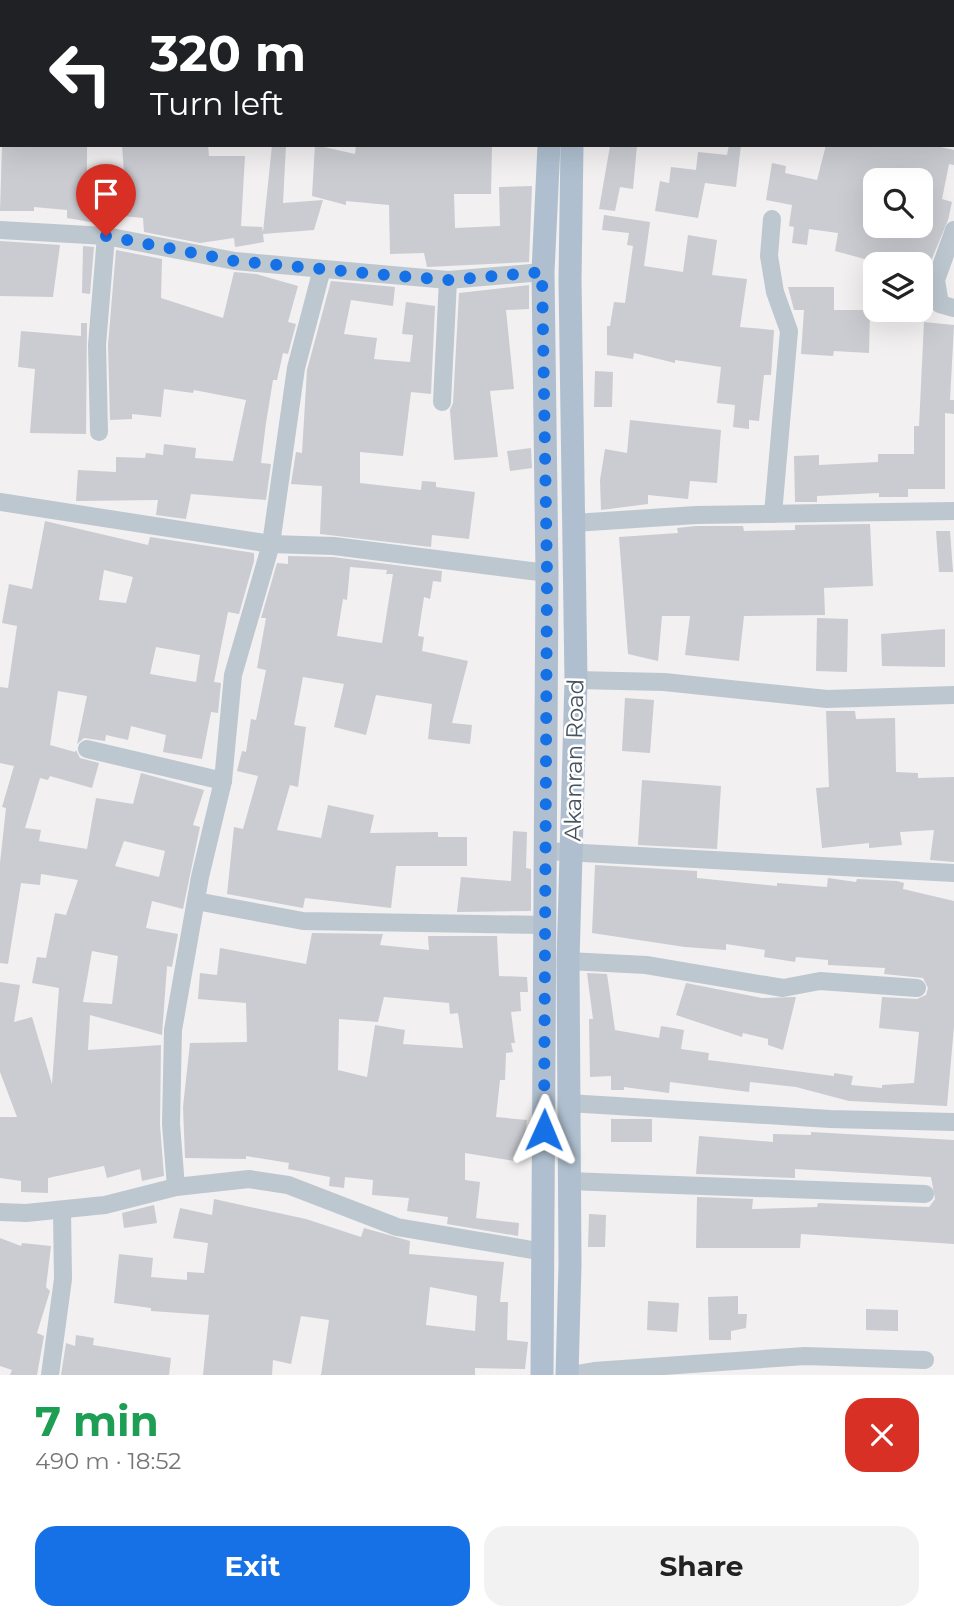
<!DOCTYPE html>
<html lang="en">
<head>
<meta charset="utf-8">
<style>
	:root { --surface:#fff; --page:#f2f2f2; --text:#222; --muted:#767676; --accent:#1670e6 }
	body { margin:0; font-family:Montserrat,sans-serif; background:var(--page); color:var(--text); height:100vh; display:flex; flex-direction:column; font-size:26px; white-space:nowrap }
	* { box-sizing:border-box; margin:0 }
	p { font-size:23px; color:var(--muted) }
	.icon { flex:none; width:38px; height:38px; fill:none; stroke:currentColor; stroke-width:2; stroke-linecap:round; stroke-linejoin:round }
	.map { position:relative; height:1375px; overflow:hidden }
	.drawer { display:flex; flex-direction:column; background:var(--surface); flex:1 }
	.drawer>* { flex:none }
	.hud { position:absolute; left:0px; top:0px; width:956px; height:147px; box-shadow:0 7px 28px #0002; background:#202124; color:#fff; overflow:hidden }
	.buttons { position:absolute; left:863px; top:168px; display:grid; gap:14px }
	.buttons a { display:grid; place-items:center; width:70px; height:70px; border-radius:14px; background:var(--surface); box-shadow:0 7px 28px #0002; font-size:35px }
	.pin { position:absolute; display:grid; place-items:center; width:60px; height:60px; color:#fff; margin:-72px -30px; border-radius:50% 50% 50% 0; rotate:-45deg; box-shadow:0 0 7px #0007 }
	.pin .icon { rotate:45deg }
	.me { position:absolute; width:77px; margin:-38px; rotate:1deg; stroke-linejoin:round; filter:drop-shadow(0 0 5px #0008) }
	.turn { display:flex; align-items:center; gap:24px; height:147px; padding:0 35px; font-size:32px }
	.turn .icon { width:91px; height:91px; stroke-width:2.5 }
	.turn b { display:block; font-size:49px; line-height:60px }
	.round { display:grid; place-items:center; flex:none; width:74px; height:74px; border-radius:21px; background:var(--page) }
	.headline { display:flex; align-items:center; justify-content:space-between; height:119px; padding:0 35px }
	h1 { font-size:42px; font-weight:700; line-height:52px; color:#1e9e55 }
	.button { display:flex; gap:14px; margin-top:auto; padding:14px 35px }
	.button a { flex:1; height:80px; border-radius:21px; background:var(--accent); color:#fff; font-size:28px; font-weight:700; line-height:80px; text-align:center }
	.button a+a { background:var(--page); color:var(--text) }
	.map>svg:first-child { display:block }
</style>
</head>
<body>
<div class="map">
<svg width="954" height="1375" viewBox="0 0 954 1375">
	<rect width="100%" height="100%" fill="#f2f0f0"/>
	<g fill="#caccd2" fill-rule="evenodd">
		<path d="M122,145H208L209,156H245L241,226L262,227L263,232L272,145H286L283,203L323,200L314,230L263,234L264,242L235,247L234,238L200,243L144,232L143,218L103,214L102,224L67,218V210L34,207V211H0L2,146L87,147V183L125,187Z"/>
		<path d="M315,145L355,154L356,145H492L491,194H454L455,228L500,226L499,187L532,186L529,262L427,267L424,253L390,254L389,205L346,201V205L312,196Z"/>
		<path d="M621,145H637L633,189L620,187L615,211L599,209L610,146Z"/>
		<path d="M729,145H741L736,187L705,183L698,218L655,211L660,181L669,183L671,167L696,170L698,152L727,155Z"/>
		<path d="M826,145H932L954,150V165L949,164L942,199L952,202L948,220L926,273L920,272V264H872V261L835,251L838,233L809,229L807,245L792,243L794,227L789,226L792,205L766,200L772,163L786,166L785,173L817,180ZM875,180H920V226H863Z"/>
		<path d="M604,215L650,222L644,266L683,272L688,235L717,240L712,275L747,279L740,327L774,330L771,375H764L759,421L749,420V429L733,427L735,405L717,403L721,367L675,360V363L634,353L633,359L607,355V326H610L614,302L625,303L633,246L627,245L629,233L602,230Z"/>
		<path d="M0,241L60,245L53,297L0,296Z"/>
		<path d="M83,246L94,247L90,294L82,293Z"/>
		<path d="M116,250L162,259L161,298L223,318L234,272L256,274L298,286L288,322L296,324L288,354L283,353L277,380H273L266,423L261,463L271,464L266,500L191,494L186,519L156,515L158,500L76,501L78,470L116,472V457L145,458L146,453L163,455L164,444L196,448L195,458L233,461L246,400L194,390L193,393L164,389L161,417L132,414V419L110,420L108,345Z"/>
		<path d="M331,281L395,287L393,306L351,300L344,334L377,338L374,359L410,362L413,335L402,334L406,302L435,306L431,394L411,392L403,456L360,452V483L421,490L422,481L436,482V487L475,492L469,539L432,535L431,547L320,534L322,486L291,484L296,452L302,453L307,370Z"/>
		<path d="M529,285V309L506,310L514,389L490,391L498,457L454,460L450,410L453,403L459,293Z"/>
		<path d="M788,287H834V310H870L869,353L834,351L833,356L801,354L804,310H794Z"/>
		<path d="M924,322L954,325L950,400H954V414L945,413V489H908V497H879V493L817,496V502H795L794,456L819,455V465L878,462V454H914V426H919Z"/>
		<path d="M81,323H87L86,434L30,433L35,369L18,367L21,331L81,336Z"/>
		<path d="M595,371L613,372L612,407H594Z"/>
		<path d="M630,420L721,430L717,483L690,481L688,499L648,495V504L601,510L600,480L605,449L627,453Z"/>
		<path d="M531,448L532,468L510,471L507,451Z"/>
		<path d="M45,521L148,545L150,537L254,553V561L239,614L228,612L214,682L221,683L218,713L211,712L202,759L163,752L166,735L131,726L128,740L106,735L105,741L84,738L77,744L87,696L58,691L50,745L75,752L76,750L80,758L99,763L92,788L50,776L48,780L40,778L25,828L41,830L39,841L87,849L96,798L133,804L141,773L204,790L193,825L200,827L183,909L152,901L146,928L178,934L172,967L167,966L162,1035L90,1015L88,1050L161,1045L160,1125L164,1176L142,1181L140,1169L107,1178L104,1166L48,1178V1193L21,1192V1181L0,1178V1117H17L0,1072V982L20,985L14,1022L32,1017L52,1084L59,988L32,983L37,957L46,958L55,913L66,915L78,880L41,874L40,885L21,883L8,964L0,963V863L6,808L2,807L14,766L0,763V687L8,688L17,626L2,623L9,584L32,589ZM104,570L133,577L126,603L99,600ZM156,647L200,655L196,682L150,674ZM124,841L165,851L159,877L115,866ZM92,951L118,956L112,1004L83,1002Z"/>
		<path d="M870,524L873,586L824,588L825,615L744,616L739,661L685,655L690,616H662L658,661L628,654L619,537L678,533L677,528L696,526H743L744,531L795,530V525Z"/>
		<path d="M936,531H950L953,572H939Z"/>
		<path d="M288,556L333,557L442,571L441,582L433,581L430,599L424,597L418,636L424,637L422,651L468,661L452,723L472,725L470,744L428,739L432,704L376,695L366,735L334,727L344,684L303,677L294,725L306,727L298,787L290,785L277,830L321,838L328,805L374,815L370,833L438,832V837H467V866H396L391,908L305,898L303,908L227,894L234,827L243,829L258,776L237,771L242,751L246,752L251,719L256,720L266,670L257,668L266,618H261L277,563L288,564ZM350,567L387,570L386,574H393L382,643L337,636L343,599L347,600Z"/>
		<path d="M817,618L848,619L847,672L816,671Z"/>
		<path d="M945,629V667L882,666L881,634Z"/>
		<path d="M625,698L654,700L650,753L622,751Z"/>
		<path d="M826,711H855L856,719L895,718L896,772L918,773V778L954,777V862L930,860L934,830L900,832L902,845L869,848V843L822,848L816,788L829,787Z"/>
		<path d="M642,780L721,786L717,849L638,845Z"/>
		<path d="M513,831L527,832L526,868L531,869V911L457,912L461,877L511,881Z"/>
		<path d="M595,865L697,871V878L777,886V883L827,887L828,878L856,882L857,879L897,881L904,883L903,889L954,901V1026L947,1106L849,1101L796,1087L750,1082L749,1092L670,1082L669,1093L624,1087V1090H611V1076L590,1077L589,1019H593L587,973L607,974L615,1030L659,1038L661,1026L684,1030L681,1049L709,1053L708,1060L834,1076V1073L853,1076L851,1085L882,1088V1085L914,1083L919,1032L879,1028L882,997L917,999L926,995L928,988L923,978L884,974L885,968L828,965V960L796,957L795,962L764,957L765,950L726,944V950L685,947L592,933Z"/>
		<path d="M312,933L383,934L380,945L429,950L428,936H497L499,976L527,977L528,992H520L521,1011L511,1012L515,1043H511L513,1052L506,1053L505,1080H500L496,1117L527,1120L521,1162L465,1153V1180L480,1182L476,1218L519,1223L518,1236L447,1224L448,1217L407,1211L409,1198L372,1195L373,1180L345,1177L344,1188L329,1186L330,1177L288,1169L289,1163L246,1156V1159L185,1158L183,1107L190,1043L247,1042L246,1003L198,999L200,973L217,975L220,948L306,964ZM384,997L449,1003L450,1014L458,1013L463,1048L403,1044L405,1030L375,1025L367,1077L338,1070L339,1019L378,1022Z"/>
		<path d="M686,983L762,998L796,997L783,1050L768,1045V1039L743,1033L742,1037L676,1015Z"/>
		<rect x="611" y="1119" width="41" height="23"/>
		<path d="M811,1132L954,1140V1244L801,1234L800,1248H696L697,1197L753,1199L752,1209L817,1207L818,1203L929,1207L935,1199L931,1177L795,1169V1178L696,1174L699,1136L773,1142V1134L811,1135Z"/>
		<path d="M214,1199L306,1219L361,1237L364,1228L410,1241L409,1254L504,1262L500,1302H508L507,1340L528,1342L525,1369L475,1368V1375H321L329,1320L301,1316L291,1364L273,1360L272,1375H203L209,1315L151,1311V1308L114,1303L119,1254L153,1258L151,1277L187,1280V1272L204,1273L208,1243L173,1238L180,1208L212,1215ZM430,1287L477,1296L475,1331L426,1325Z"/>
		<path d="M154,1205L157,1223L124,1228L122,1213Z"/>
		<path d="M589,1214L606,1215L605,1247H588Z"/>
		<path d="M0,1238L21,1246L22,1243L51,1246L46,1287L50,1291L37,1333L44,1336L37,1375H10L12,1370L0,1366Z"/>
		<path d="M738,1296V1314H747L746,1328L731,1331V1340H709L708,1297Z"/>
		<path d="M648,1301L679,1303L677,1332L647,1330Z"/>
		<path d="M866,1309L898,1310V1331L866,1330Z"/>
		<path d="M76,1335L94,1338L93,1345L171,1358L169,1375H61L66,1343L75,1346Z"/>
	</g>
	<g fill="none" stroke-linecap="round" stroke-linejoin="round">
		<g stroke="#bdc7cf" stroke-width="18">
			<path d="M737,0L747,2"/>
			<path d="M761,2L762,0"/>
			<path d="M907,2V0"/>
			<path d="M0,54H2"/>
			<path d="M772,219L769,256L775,292L789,331L773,514"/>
			<path d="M0,230L106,236L235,261L448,280L543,272"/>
			<path d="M954,230L936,280L940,304L954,308"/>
			<path d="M442,402L448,280"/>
			<path d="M99,432L97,345L106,236"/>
			<path d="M0,502L271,544L334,546L547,573"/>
			<path d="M574,523L696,515L954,511"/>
			<path d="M576,680L664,682L827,699L954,695"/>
			<path d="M87,749L223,781"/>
			<path d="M546,851L954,873"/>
			<path d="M196,901L303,921L546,925"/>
			<path d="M568,961L646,965L783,988L820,981L917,988"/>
			<path d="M568,1103L830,1119L954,1122"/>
			<path d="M568,1181L925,1194"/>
			<path d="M176,1187L171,1124L173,1030L200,877L223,781L233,675L271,544L296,368L322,269"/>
			<path d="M0,1212L26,1213L105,1205L176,1187L249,1179L288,1185L397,1227L544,1252"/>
			<path d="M50,1375L63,1279L62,1210"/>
			<path d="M571,1375L594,1371L805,1356L925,1360"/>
		</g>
		<g stroke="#afbfcf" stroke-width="23">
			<path d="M550,0V2"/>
			<path d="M572,2V0"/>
			<path d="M542,1375L547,573L543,272L549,145"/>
			<path d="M567,1375L570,1264L568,961L576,680L570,280L572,145"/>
		</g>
	</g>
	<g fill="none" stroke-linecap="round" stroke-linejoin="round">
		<path stroke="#1670e6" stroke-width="12" stroke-dasharray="0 21.6" d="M106,236L235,261L364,273L448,280L542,272L547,573L544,1130"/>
	</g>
	<g text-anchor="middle" stroke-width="5" stroke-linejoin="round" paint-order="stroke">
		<g font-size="23" fill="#47535e" stroke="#fff">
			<text transform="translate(574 760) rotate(-89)" y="8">Akanran Road</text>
		</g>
	</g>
</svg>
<div class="buttons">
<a><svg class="icon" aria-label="search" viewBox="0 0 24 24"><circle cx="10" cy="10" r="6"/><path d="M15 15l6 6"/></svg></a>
<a><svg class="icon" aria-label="layers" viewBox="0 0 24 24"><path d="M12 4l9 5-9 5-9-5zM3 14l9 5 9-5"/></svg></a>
</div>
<div class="pin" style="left:106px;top:236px;background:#d93025"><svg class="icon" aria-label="arrive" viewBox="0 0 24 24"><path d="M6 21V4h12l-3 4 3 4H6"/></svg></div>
<svg class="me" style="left:544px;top:1130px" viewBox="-20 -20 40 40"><path d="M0-17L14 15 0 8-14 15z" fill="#1670e6" stroke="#fff" stroke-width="4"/></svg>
<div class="hud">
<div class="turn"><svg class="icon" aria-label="left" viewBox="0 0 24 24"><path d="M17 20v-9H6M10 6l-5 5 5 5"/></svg><div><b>320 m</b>Turn left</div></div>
</div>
</div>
<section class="drawer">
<div class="headline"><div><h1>7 min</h1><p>490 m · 18:52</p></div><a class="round" style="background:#d93025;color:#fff"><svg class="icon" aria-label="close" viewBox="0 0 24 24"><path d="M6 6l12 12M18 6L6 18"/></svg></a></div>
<div class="button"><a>Exit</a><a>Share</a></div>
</section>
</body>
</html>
